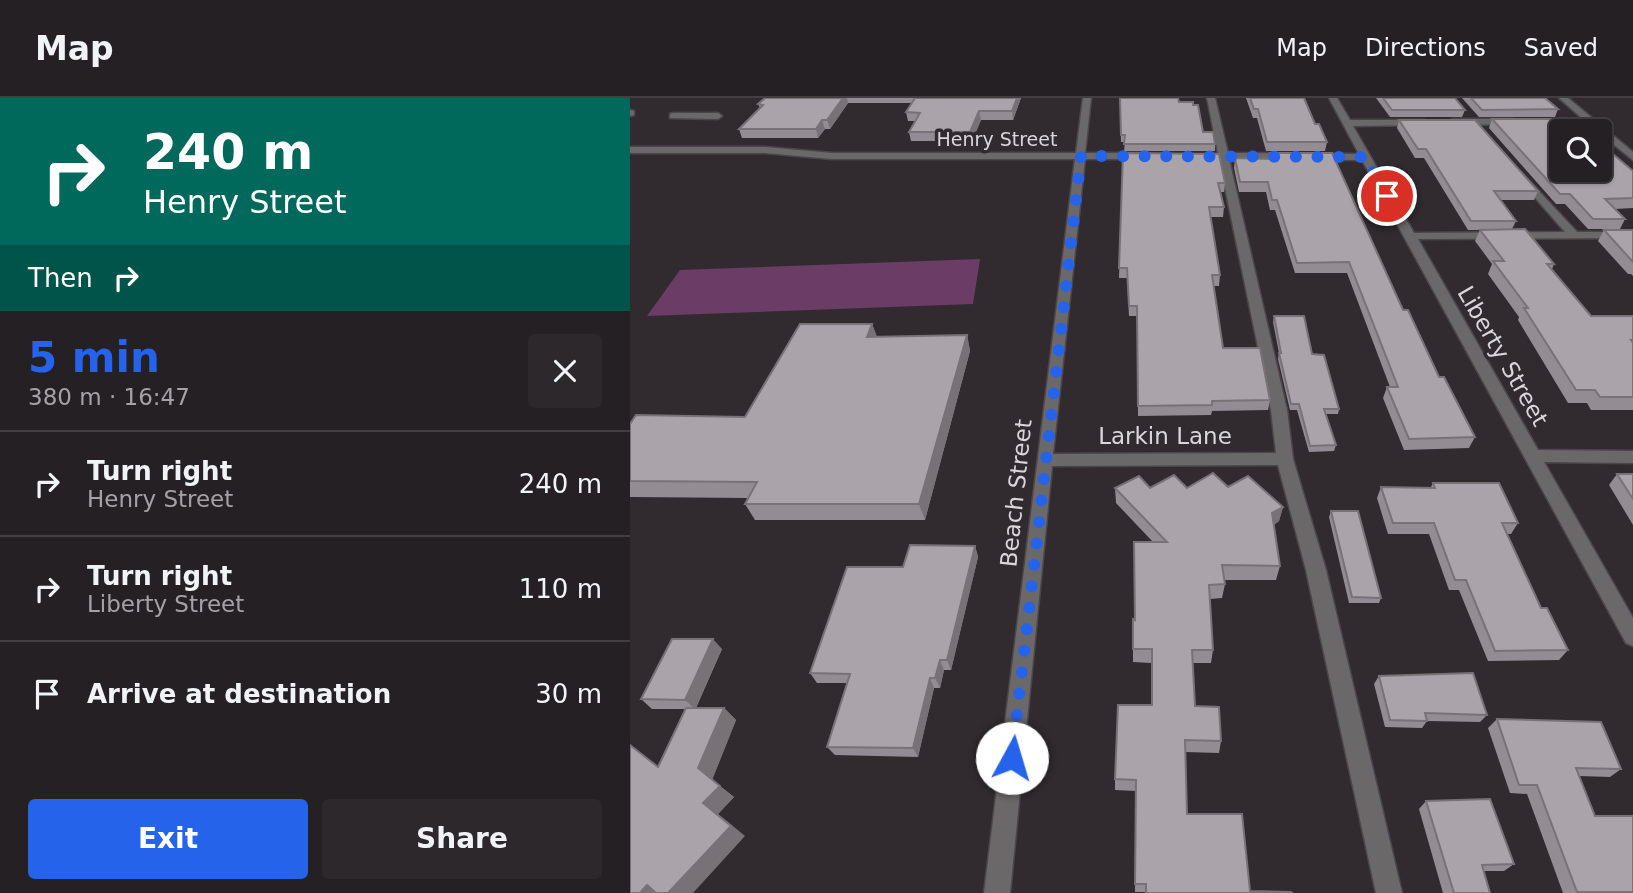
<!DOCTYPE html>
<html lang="en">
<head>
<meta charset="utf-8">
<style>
	:root { --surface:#252024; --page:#2d282c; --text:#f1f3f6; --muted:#a3a3a6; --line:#423e41; --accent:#2563eb }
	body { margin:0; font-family:"DejaVu Sans",sans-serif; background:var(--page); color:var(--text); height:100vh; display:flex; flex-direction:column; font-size:26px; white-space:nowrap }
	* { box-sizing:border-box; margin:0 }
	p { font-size:23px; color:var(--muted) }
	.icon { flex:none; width:38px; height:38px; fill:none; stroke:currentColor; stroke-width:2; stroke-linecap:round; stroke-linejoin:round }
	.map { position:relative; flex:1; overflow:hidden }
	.panel { display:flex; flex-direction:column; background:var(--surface); width:630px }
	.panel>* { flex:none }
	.top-card { background:#00695c; color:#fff; overflow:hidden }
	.buttons { position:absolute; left:919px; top:21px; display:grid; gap:14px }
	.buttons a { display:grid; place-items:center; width:63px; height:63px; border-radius:7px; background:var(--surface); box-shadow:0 2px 5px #0004,0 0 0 2px var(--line); font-size:35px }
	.pin { position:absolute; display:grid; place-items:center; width:60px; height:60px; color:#fff; margin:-30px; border:4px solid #fff; border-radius:50%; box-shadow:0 2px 7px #0007 }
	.me { position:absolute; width:77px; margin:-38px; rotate:6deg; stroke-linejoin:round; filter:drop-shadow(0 0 5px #0008) }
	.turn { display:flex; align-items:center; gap:24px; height:147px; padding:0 28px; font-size:32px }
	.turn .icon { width:91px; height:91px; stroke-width:2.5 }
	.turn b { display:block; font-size:49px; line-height:60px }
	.then { display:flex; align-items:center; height:66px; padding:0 28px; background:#0003; gap:14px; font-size:26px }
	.round { display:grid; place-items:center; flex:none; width:74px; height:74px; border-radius:7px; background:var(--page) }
	.headline { display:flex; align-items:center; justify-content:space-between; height:119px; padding:0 28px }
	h1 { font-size:42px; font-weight:700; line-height:52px; color:var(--accent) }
	.cta { display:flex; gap:14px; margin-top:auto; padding:14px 28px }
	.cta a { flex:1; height:80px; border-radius:7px; background:var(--accent); color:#fff; font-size:28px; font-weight:700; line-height:80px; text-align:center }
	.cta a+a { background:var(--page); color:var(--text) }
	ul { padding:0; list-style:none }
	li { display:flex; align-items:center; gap:21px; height:105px; padding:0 28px; border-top:2px solid var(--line) }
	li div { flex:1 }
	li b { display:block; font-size:26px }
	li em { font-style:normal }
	header { display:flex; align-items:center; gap:42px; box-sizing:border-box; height:98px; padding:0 35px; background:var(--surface); border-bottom:2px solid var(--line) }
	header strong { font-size:33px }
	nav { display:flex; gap:38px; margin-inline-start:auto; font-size:24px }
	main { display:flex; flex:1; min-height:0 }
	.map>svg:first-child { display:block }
</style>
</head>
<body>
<header>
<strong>Map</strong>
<nav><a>Map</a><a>Directions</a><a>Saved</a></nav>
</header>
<main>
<section class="panel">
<div class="top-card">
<div class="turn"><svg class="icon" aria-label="right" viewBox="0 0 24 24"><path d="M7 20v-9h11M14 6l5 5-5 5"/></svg><div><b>240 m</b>Henry Street</div></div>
<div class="then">Then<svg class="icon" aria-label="right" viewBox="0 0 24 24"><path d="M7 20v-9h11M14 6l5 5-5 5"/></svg></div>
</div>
<div class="headline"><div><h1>5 min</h1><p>380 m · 16:47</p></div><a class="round"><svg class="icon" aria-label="close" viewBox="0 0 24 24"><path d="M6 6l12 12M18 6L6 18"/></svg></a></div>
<ul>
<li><svg class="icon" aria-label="right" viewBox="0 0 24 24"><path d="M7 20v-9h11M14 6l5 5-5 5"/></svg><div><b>Turn right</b><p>Henry Street</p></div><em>240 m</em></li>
<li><svg class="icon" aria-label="right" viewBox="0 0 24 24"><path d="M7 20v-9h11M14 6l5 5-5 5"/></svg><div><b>Turn right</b><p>Liberty Street</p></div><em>110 m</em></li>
<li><svg class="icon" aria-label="arrive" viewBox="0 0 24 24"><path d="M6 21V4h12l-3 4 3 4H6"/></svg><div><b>Arrive at destination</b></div><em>30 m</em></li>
</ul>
<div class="cta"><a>Exit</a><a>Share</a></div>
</section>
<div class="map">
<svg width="1003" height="795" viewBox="0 0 1003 795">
	<rect width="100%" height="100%" fill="#312b30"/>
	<path fill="#6b3d66" d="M350,161L343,206L17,218L50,172Z"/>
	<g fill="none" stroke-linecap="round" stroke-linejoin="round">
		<g stroke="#4c464b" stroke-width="3">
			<g id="minor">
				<path d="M453,0H461L455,55H518L523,58L518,61H455L423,356L646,355L641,312L589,61L579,58L588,55L577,0H585L598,55L729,56L699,0H707L720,22H795V26L792,27L723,28L784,135L935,134L887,79L886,77L891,74L947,134H1003V140L788,141L908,352L1003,353V365L914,364L1003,520V548L996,545L732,62L599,61L657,312L663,361L696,472L772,795H746L676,472L648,367L422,368L380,795H354L445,61H202L135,55H0V49H135L202,55H446Z"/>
				<path d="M929,0H938L1003,54V62L959,27L919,26V22L922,21H953Z"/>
				<path d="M0,12L4,13V17L0,18Z"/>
				<path d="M43,15H88L92,18L88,21L40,20V16Z"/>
				<path d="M824,21H883L887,24L883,27L821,26V22Z"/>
			</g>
		</g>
		<use href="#minor" fill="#6b686a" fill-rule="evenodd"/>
	</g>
	<g fill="#938c92">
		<path d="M135,0H391L383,22H351L342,43H281L279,34L285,23H278L276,14L282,5H218L200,31H195L188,40H112L109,31L130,10L128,6Z"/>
		<path d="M490,0L549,4L573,34L585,46V53H494L495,44H491Z"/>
		<path d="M616,0H674L685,26L697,44L695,53H636L627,20H623Z"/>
		<path d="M746,0H825L835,12L832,19H760Z"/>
		<path d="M832,0H915L928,11L925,19H849Z"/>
		<path d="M862,21L1003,73V110L985,111L995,121L990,131H958L935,106H926L859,30Z"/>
		<path d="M769,22L908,93L904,102H870L886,123L882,131L924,166L922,171L961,218H1003V312H961L957,305H938L888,222L889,219L858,176L862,166L845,143L850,132H838L794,60H785L767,30Z"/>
		<path d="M493,55L595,85L594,94H590L594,109L593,119H580L590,177L589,188H584L593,250L640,302L638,312L582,313L581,317L508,318L507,218H499L497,180H489Z"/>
		<path d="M640,55L773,212L809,279L845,339L839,350L774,352L753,300L757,289H760L717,175H665L645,112H640L636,94H609L604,70L605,60L639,61Z"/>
		<path d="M974,132H1003V178L1001,176H998L968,143Z"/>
		<path d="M644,218L682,256L709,311L708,316H696L706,347L704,353L679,354L667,312H660L648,261L649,255L643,224Z"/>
		<path d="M242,226L247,239L337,237L340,253L295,422H125L115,406L118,400L0,399V326L115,319Z"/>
		<path d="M987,376H1003V427L979,387Z"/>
		<path d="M803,385L888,425L881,436H877L911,510L938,552L929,562L858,563L829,492H819L799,436H758L747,400L751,389H801Z"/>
		<path d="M598,389L653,409L649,423L644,427L650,468L646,482H594L595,486L592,500L580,501L583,552L581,565H563L565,608L591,643L589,655L555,654L557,716L620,793L662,795H515V794H505L506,693L485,692V681L521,607V565L503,564V521L505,522L523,444L486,405L485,390Z"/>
		<path d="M701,413L751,500L749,505H719L699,419Z"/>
		<path d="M345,448L348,459L321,572H314L310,590H304L288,659L205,657L197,649L217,585H187L180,575Z"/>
		<path d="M92,551L66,610H94L106,622L82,682L104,699L88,716L115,738L28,669L55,611H22L11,601Z"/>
		<path d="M749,578L857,617L850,624L797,623L792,630L755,629L744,586Z"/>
		<path d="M867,621L991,671L980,679L949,678L965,718H1003V795H933L897,696L880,695L858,630Z"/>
		<path d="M796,703L884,766L874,773H854L860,795H813L789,711Z"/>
	</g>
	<g fill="#787277">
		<path d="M213,0H217L218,5L200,31L197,22Z"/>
		<path d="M387,0H391L383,22L382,13Z"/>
		<path d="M349,13L351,22L342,43L340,34Z"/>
		<path d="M192,22L195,31L188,40L186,31Z"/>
		<path d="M242,226L248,242L237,239Z"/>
		<path d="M337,237L340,253L295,422L289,406Z"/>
		<path d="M653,409L649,423L639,430L642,415Z"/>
		<path d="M345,448L348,459L321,572L317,562Z"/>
		<path d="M83,541L92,551L65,611L55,602Z"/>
		<path d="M310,562L314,572L310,590L305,580Z"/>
		<path d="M300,580L304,590L288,659L283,650Z"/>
		<path d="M94,610L106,622L82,682L68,670Z"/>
		<path d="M90,688L104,699L88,716L115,738L63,795H38L73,705Z"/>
		<path d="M17,787L33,795H10Z"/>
	</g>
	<g fill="#aba3aa" stroke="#787277" stroke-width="2">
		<path d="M135,0H213L197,22H192L186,31H109L133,7L128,6Z"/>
		<path d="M285,0H387L382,13H349L340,34H279L290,15L276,14Z"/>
		<path d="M490,0H548L549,4H563V7H568L573,34H583L585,46H494L495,37H491Z"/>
		<path d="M620,0H674L685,26H689L697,44H637L628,11H624Z"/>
		<path d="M753,0H825L835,12H762Z"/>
		<path d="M841,0H915L928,11L852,12Z"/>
		<path d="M862,21H941L956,33H931V72H970V45L1003,73V100L975,101L995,121H963L940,96H930Z"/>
		<path d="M769,22H845L908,93H864L886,123H841L796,51H788Z"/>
		<path d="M493,55L589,56L595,85H588L594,109H579L590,177H582L593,250H630L640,302L582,303V307L508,308L507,208H499L497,170H489Z"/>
		<path d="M640,55H702L773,212H778L809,279H814L845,339L779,341L757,289H768L719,164L667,165L647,102H642L638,84H610L605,60L642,61Z"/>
		<path d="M895,131L924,166H917L961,218H1003V242H1001L1003,245V299H970L965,292H946L894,210H898L863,163H874L850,132Z"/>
		<path d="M974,132H1003V164Z"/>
		<path d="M644,218H674L682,256L694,257L709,311H694L706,347L680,348L669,306H661L649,255H651Z"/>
		<path d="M170,226H242L237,239L337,237L289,406H115L127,384L0,383V326L6,317L115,319Z"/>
		<path d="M583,375L598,389L618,378L653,409L642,415L650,468L592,467L595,486L579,487L583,552H562L565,608L589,609L591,643L555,642L557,716H612L620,793L661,794L662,795H516V786H505L506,682L485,681L488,607H522V551H503V521L505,522L504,444H537L485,390L509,378L520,390L544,377L557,390Z"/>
		<path d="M987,376H1003V401Z"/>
		<path d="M803,385H869L888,425H872L911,510H917L938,552L865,553L836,482H825L804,425H763L751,389L805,390Z"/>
		<path d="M701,413H728L751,500L722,499Z"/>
		<path d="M280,447L345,448L317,562H310L305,580H300L283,650L197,649L220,576L180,575L217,469H273Z"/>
		<path d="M42,541H83L55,602L11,601Z"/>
		<path d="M843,575L857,617L795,615L797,623L760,622L749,578Z"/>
		<path d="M56,610H94L68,670L90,688L73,705L101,728L38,795H26L17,787L10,795H0V647L28,669Z"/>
		<path d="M867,621L971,624L991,671L946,670L965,718H1003V794H947L907,687H889Z"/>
		<path d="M860,701L884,766L852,767L860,795H824L796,703Z"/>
	</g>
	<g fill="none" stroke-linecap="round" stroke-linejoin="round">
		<path stroke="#2563eb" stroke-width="12" stroke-dasharray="0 21.6" d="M382,660L451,58L735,59L757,98"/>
	</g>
	<g text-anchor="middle" stroke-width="7" stroke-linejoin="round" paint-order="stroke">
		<g font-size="19" fill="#dad6da" stroke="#312b30">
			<text x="367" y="48">Henry Street</text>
		</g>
		<g font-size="23" fill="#dad6da" stroke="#312b30">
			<text transform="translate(873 258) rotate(60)" y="8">Liberty Street</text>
			<text x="535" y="346">Larkin Lane</text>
			<text transform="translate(386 395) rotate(-84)" y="8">Beach Street</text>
		</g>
	</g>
</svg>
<div class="buttons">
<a><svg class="icon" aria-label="search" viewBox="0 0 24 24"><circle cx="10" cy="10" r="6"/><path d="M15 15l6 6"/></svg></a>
</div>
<div class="pin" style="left:757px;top:98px;background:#d93025"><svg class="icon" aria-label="arrive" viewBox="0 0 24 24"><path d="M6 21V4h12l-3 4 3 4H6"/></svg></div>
<svg class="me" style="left:382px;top:660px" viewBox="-20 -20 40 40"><circle r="19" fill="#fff"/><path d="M0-13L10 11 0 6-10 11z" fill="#2563eb"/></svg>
</div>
</main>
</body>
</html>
